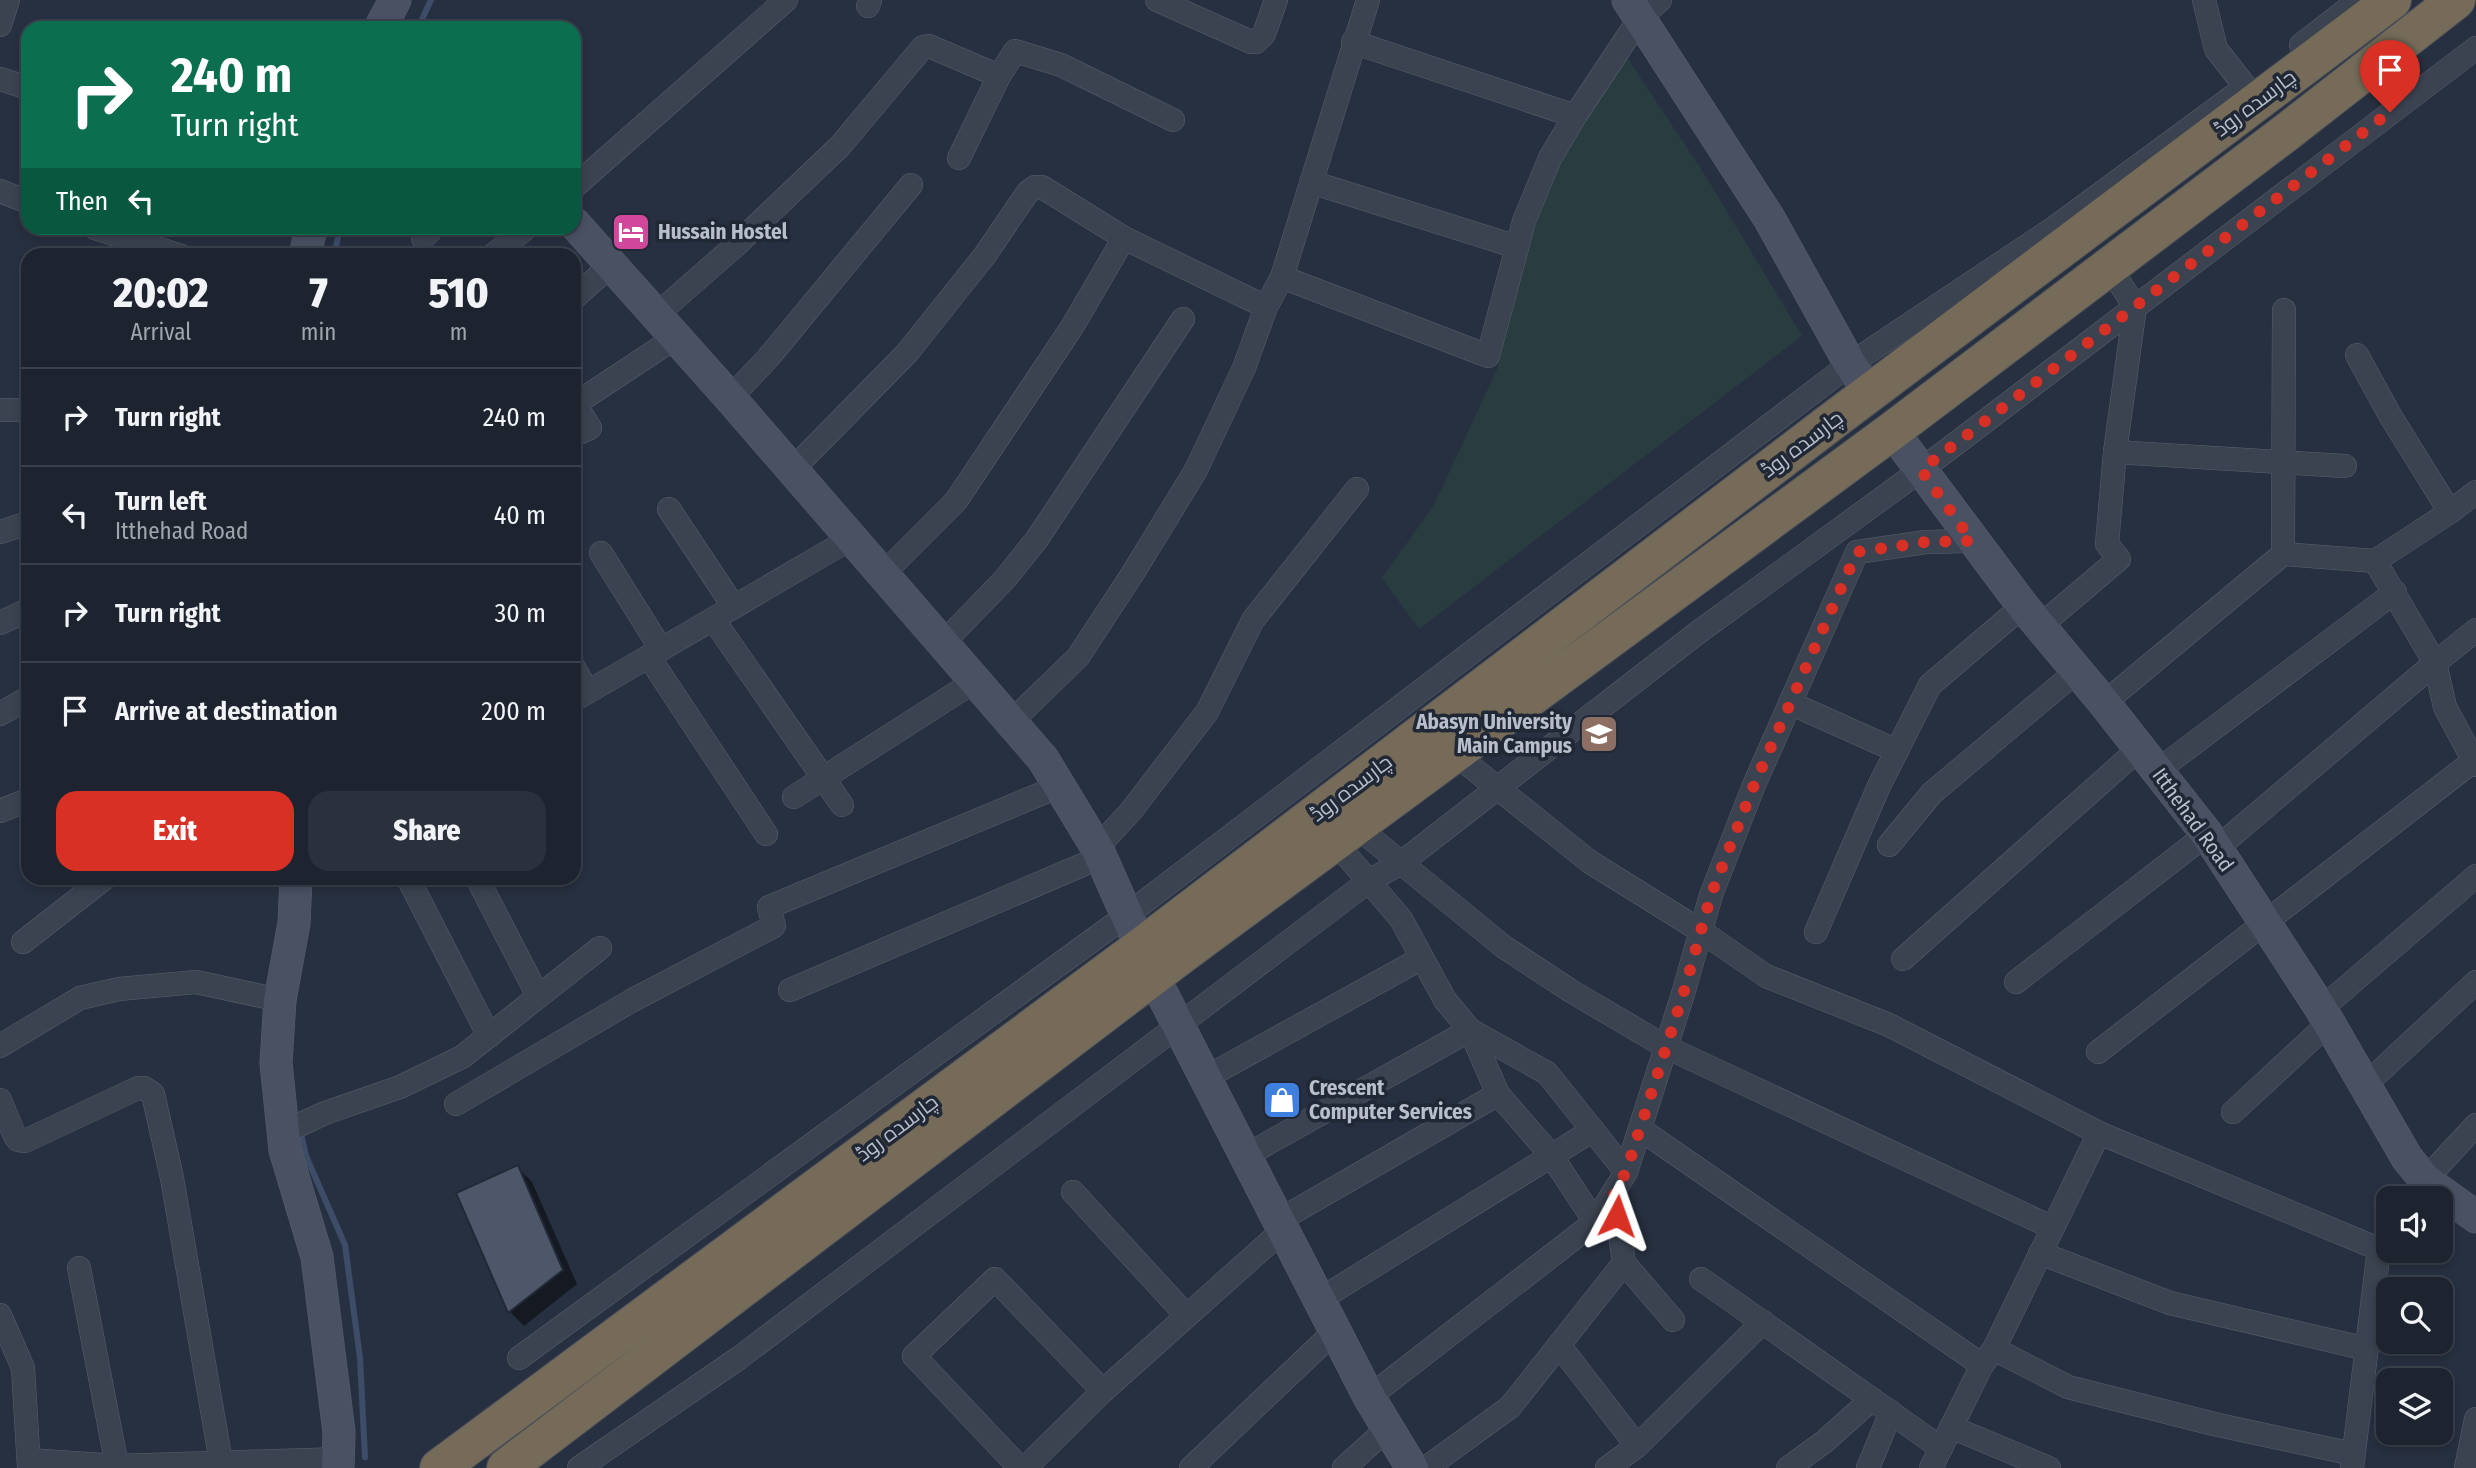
<!DOCTYPE html>
<html lang="en">
<head>
<meta charset="utf-8">
<style>
	:root { --surface:#1d2430; --page:#2a303c; --text:#f1f3f6; --muted:#a0a4ab; --line:#3b414c; --accent:#d93025 }
	body { margin:0; font-family:"Fira Sans Condensed",Cairo,sans-serif; background:var(--page); color:var(--text); height:100vh; display:flex; flex-direction:column; font-size:26px; white-space:nowrap }
	* { box-sizing:border-box; margin:0 }
	p { font-size:23px; color:var(--muted) }
	.icon { flex:none; width:38px; height:38px; fill:none; stroke:currentColor; stroke-width:2; stroke-linecap:round; stroke-linejoin:round }
	.map { position:relative; flex:1; overflow:hidden }
	.details { position:absolute; left:21px; top:248px; width:560px; height:637px; display:flex; flex-direction:column; background:var(--surface); border-radius:21px; box-shadow:0 4px 10px #0003,0 0 0 2px var(--line) }
	.details>* { flex:none }
	.top-card { position:absolute; left:21px; top:21px; width:560px; height:214px; border-radius:21px; box-shadow:0 4px 10px #0003,0 0 0 2px var(--line); background:#0b6e4f; color:#fff; overflow:hidden }
	.buttons { position:absolute; left:2376px; top:1186px; display:grid; gap:14px }
	.buttons a { display:grid; place-items:center; width:77px; height:77px; border-radius:14px; background:var(--surface); box-shadow:0 4px 10px #0003,0 0 0 2px var(--line); font-size:35px }
	.pin { position:absolute; display:grid; place-items:center; width:60px; height:60px; color:#fff; margin:-72px -30px; border-radius:50% 50% 50% 0; rotate:-45deg; box-shadow:0 0 7px #0007 }
	.pin .icon { rotate:45deg }
	.me { position:absolute; width:77px; margin:-38px; rotate:4deg; stroke-linejoin:round; filter:drop-shadow(0 0 5px #0008) }
	.turn { display:flex; align-items:center; gap:24px; height:147px; padding:0 35px; font-size:32px }
	.turn .icon { width:91px; height:91px; stroke-width:2.5 }
	.turn b { display:block; font-size:49px; line-height:60px }
	.then { display:flex; align-items:center; height:66px; padding:0 35px; background:#0003; gap:14px; font-size:26px }
	.eta { display:flex; justify-content:space-evenly; align-items:center; height:119px; text-align:center }
	.eta b { font-size:42px; font-weight:800; line-height:49px }
	.button { display:flex; gap:14px; margin-top:auto; padding:14px 35px }
	.button a { flex:1; height:80px; border-radius:21px; background:var(--accent); color:#fff; font-size:28px; font-weight:800; line-height:80px; text-align:center }
	.button a+a { background:var(--page); color:var(--text) }
	ul { padding:0; list-style:none }
	li { display:flex; align-items:center; gap:21px; height:98px; padding:0 35px; border-top:2px solid var(--line) }
	li div { flex:1 }
	li b { display:block; font-size:26px }
	li em { font-style:normal }
	.map>svg:first-child { display:block }
</style>
</head>
<body>
<div class="map">
<svg width="2476" height="1468" viewBox="0 0 2476 1468">
	<rect width="100%" height="100%" fill="#273040"/>
	<path fill="#293d41" d="M1614,38L1705,175L1802,336L1419,629L1382,578L1434,505L1498,367L1529,218Z"/>
	<path fill="#0007" d="M518,1168L532,1182L577,1284L524,1326L510,1312L458,1194Z"/>
	<g fill="none" stroke-linecap="round" stroke-linejoin="round">
		<g stroke="#3d4d68" stroke-width="6">
			<path d="M418,28L431,0"/>
			<path d="M334,256L340,228"/>
			<path d="M300,1129L306,1156L345,1245L360,1358L365,1457"/>
		</g>
	</g>
	<path fill="#4d5769" stroke="#222937" stroke-width="2" d="M518,1165L563,1270L508,1313L456,1193Z"/>
	<g fill="none" stroke-linecap="round" stroke-linejoin="round">
		<g stroke="#59606d" stroke-width="24">
			<g id="street">
				<path d="M1157,0L1251,42H1256L1264,34L1276,0"/>
				<path d="M2204,0L2216,49L2255,99"/>
				<path d="M868,6L870,0"/>
				<path d="M0,25L8,0"/>
				<path d="M1353,42L1575,116"/>
				<path d="M2301,45L2359,0"/>
				<path d="M0,79L28,88"/>
				<path d="M959,158L999,76L1015,51L1061,65L1173,120"/>
				<path d="M1311,182L1517,247"/>
				<path d="M574,187L786,0"/>
				<path d="M0,191L28,202"/>
				<path d="M95,228L181,256"/>
				<path d="M423,238L433,228"/>
				<path d="M492,256L526,228"/>
				<path d="M1282,277L1368,0"/>
				<path d="M574,298L611,265"/>
				<path d="M655,316L735,246L840,146L923,47L929,46L999,76"/>
				<path d="M2357,355L2391,417L2450,512"/>
				<path d="M730,398L768,358L911,185"/>
				<path d="M0,410H28"/>
				<path d="M574,435L590,428L575,404L675,338"/>
				<path d="M2115,452L2345,466"/>
				<path d="M792,470L907,353L985,255L1028,192L1035,187H1042L1124,238"/>
				<path d="M669,509L734,607"/>
				<path d="M0,532L28,523"/>
				<path d="M601,553L661,649"/>
				<path d="M2283,554L2375,561L2450,512L2476,492"/>
				<path d="M2375,561L2435,663L2445,707L2476,765"/>
				<path d="M883,574L956,501L1072,327L1124,238L1266,307L1282,277L1488,356L1524,221L1550,158L1575,116L1640,18L1660,0"/>
				<path d="M713,619L842,805"/>
				<path d="M0,623L28,610"/>
				<path d="M2040,626L2119,559L2107,544L2115,452L2135,307L2109,266"/>
				<path d="M943,643L1005,579L1037,539L1183,319"/>
				<path d="M649,657L766,834"/>
				<path d="M574,668L588,692"/>
				<path d="M574,700L852,538"/>
				<path d="M1790,703L1897,751"/>
				<path d="M2104,703L2283,554L2284,310"/>
				<path d="M0,714L28,698"/>
				<path d="M1011,722L1078,657L1133,573L1196,470L1244,368L1266,307"/>
				<path d="M1455,754L1590,862L1701,931L1766,976L1889,1025L2099,1133L2379,1249"/>
				<path d="M2157,771L2395,592"/>
				<path d="M794,797L975,681"/>
				<path d="M0,811L28,800"/>
				<path d="M1356,826L1504,947L1571,991L1666,1047L2051,1227"/>
				<path d="M1335,842L1401,919L1445,1000L1470,1030L1547,1073L1626,1172"/>
				<path d="M1889,845L1932,793L2077,671"/>
				<path d="M1097,848L1131,811L1207,712L1253,620L1357,489"/>
				<path d="M2216,849L2435,663L2476,630"/>
				<path d="M408,878L489,1036"/>
				<path d="M477,878L538,996"/>
				<path d="M1816,932L1879,786L1930,685L2023,606"/>
				<path d="M23,942L105,878"/>
				<path d="M1903,959L2140,748"/>
				<path d="M2016,982L2207,834"/>
				<path d="M790,990L1101,857"/>
				<path d="M2321,1009L2476,876"/>
				<path d="M0,1046L80,998L119,989L196,982L280,1000"/>
				<path d="M2098,1052L2476,759"/>
				<path d="M1205,1078L1422,958"/>
				<path d="M2365,1085L2476,982"/>
				<path d="M0,1100L15,1136L18,1140L25,1141L138,1088H144L153,1094L172,1178L221,1462"/>
				<path d="M456,1104L631,1001L774,926L769,907L1060,786"/>
				<path d="M2233,1112L2328,1024"/>
				<path d="M1640,1129L1982,1365"/>
				<path d="M282,1133L325,1113L400,1087L462,1057L600,948"/>
				<path d="M1245,1156L1470,1030L1498,1094L1278,1221"/>
				<path d="M1073,1192L1186,1315"/>
				<path d="M2413,1199L2425,1180L2476,1125"/>
				<path d="M1595,1222L1626,1172L1683,994L1711,895L1754,785L1857,552L1926,542L1972,541"/>
				<path d="M2040,1253L2170,1303L2367,1349"/>
				<path d="M1624,1263L1673,1320"/>
				<path d="M79,1268L117,1466"/>
				<path d="M1701,1279L1941,1448"/>
				<path d="M1319,1300L1593,1130"/>
				<path d="M0,1315L23,1368L29,1468"/>
				<path d="M1559,1345L1637,1446"/>
				<path d="M1994,1349L2068,1387L2214,1424L2353,1454"/>
				<path d="M519,1358L1127,915L1850,364L2054,228L2243,89"/>
				<path d="M1369,1397L1595,1222L1551,1155L1498,1094"/>
				<path d="M1951,1427L2049,1468"/>
				<path d="M29,1460L117,1466L339,1459"/>
				<path d="M579,1468L739,1358L1369,881L1401,863L1696,634L1921,470L2476,48"/>
				<path d="M1020,1468L914,1356L995,1279L1103,1391"/>
				<path d="M1025,1468L1103,1391L1282,1231"/>
				<path d="M1191,1468L1335,1331"/>
				<path d="M1344,1468L1388,1428"/>
				<path d="M1426,1468L1510,1407L1624,1263L1614,1192"/>
				<path d="M1607,1468L1637,1446L1763,1322"/>
				<path d="M1788,1468L1824,1442L1872,1399"/>
				<path d="M1868,1468L1891,1412"/>
				<path d="M1931,1468L1982,1365L1994,1349L2099,1133"/>
				<path d="M2352,1468L2379,1249L2389,1234"/>
				<path d="M2466,1468L2476,1419"/>
			</g>
		</g>
		<g stroke="#59606d" stroke-width="33">
			<g id="secondary">
				<path d="M1628,0L1769,218L1850,364L1870,393"/>
				<path d="M380,28L395,0"/>
				<path d="M574,223L730,398L1043,759L1097,848L1141,947"/>
				<path d="M305,256L311,228"/>
				<path d="M1892,431L2023,606L2104,703L2207,834L2321,1009L2407,1158L2425,1180L2476,1217"/>
				<path d="M296,878L294,923L280,1000L276,1063L285,1150L317,1257L339,1432L338,1468"/>
				<path d="M1153,976L1369,1397L1412,1468"/>
			</g>
		</g>
		<g stroke="#464d5a" stroke-width="40">
			<g id="highway">
				<path d="M439,1468L1141,947L1831,422L2392,0"/>
				<path d="M506,1468L1181,955L1892,431L2283,135L2456,0"/>
			</g>
		</g>
		<use href="#street" stroke="#3b4350" stroke-width="23"/>
		<use href="#secondary" stroke="#495163" stroke-width="32"/>
		<use href="#highway" stroke="#756b58" stroke-width="38"/>
	</g>
	<g fill="none" stroke-linecap="round" stroke-linejoin="round">
		<path stroke="#d93025" stroke-width="12" stroke-dasharray="0 21.6" d="M1617,1216L1614,1192L1626,1172L1683,995L1711,895L1754,785L1857,552L1926,542L1972,541L1921,470L2390,112"/>
	</g>
	<defs>
		<g id="hotel-square" transform="scale(2.0125)"><rect x="-9" y="-9" width="18" height="18" rx="4" fill="#d1479c" stroke="#202735"/><path d="M-6-4.5h1.5V1H6V5H4.5V3h-9V5H-6ZM-4 0a1.8 1.8 0 1 1 3.6 0ZM.5 0V-2.5h3Q6-2.5 6 0Z" fill="#fff"/></g>
		<g id="university-square" transform="scale(2.0125)"><rect x="-9" y="-9" width="18" height="18" rx="4" fill="#8d6e63" stroke="#202735"/><path d="M0-5L7-2L0 1L-7-2ZM-4 1L0 2.5L4 1V4Q0 6-4 4Z" fill="#fff"/></g>
		<g id="shop-square" transform="scale(2.0125)"><rect x="-9" y="-9" width="18" height="18" rx="4" fill="#3f7fe0" stroke="#202735"/><path d="M-5-2.5h2.3a2.7 3.5 0 0 1 5.4 0H5L5.5 6h-11ZM-1.5-2.5h3a1.5 2.3 0 0 0-3 0Z" fill="#fff"/></g>
	</defs>
	<g fill-rule="evenodd">
		<use href="#hotel-square" x="631" y="232"/>
		<use href="#university-square" x="1599" y="734"/>
		<use href="#shop-square" x="1282" y="1100"/>
	</g>
	<g text-anchor="middle" stroke-width="7" stroke-linejoin="round" paint-order="stroke">
		<g font-size="21" fill="#b8beca" stroke="#202735">
			<text transform="translate(2255 103) rotate(-37)" y="7">چارسدہ روڈ</text>
			<text transform="translate(1802 444) rotate(-37)" y="7">چارسدہ روڈ</text>
			<text transform="translate(1351 788) rotate(-37)" y="7">چارسدہ روڈ</text>
			<text transform="translate(2193 820) rotate(54)" y="7">Itthehad Road</text>
			<text transform="translate(897 1128) rotate(-37)" y="7">چارسدہ روڈ</text>
		</g>
		<g font-size="21" font-weight="bold" fill="#b8beca" stroke="#202735" text-anchor="start">
			<text x="658" y="239">Hussain Hostel</text>
			<text x="1572" y="729" text-anchor="end">Abasyn University<tspan x="1572" dy="24">Main Campus</tspan></text>
			<text x="1309" y="1095">Crescent<tspan x="1309" dy="24">Computer Services</tspan></text>
		</g>
	</g>
</svg>
<div class="buttons">
<a><svg class="icon" aria-label="sound" viewBox="0 0 24 24"><path d="M4 9h4l5-4v14l-5-4H4zM17 9q2 3 0 6"/></svg></a>
<a><svg class="icon" aria-label="search" viewBox="0 0 24 24"><circle cx="10" cy="10" r="6"/><path d="M15 15l6 6"/></svg></a>
<a><svg class="icon" aria-label="layers" viewBox="0 0 24 24"><path d="M12 4l9 5-9 5-9-5zM3 14l9 5 9-5"/></svg></a>
</div>
<div class="pin" style="left:2390px;top:112px;background:#d93025"><svg class="icon" aria-label="arrive" viewBox="0 0 24 24"><path d="M6 21V4h12l-3 4 3 4H6"/></svg></div>
<svg class="me" style="left:1617px;top:1216px" viewBox="-20 -20 40 40"><path d="M0-17L14 15 0 8-14 15z" fill="#d93025" stroke="#fff" stroke-width="4"/></svg>
<div class="top-card">
<div class="turn"><svg class="icon" aria-label="right" viewBox="0 0 24 24"><path d="M7 20v-9h11M14 6l5 5-5 5"/></svg><div><b>240 m</b>Turn right</div></div>
<div class="then">Then<svg class="icon" aria-label="left" viewBox="0 0 24 24"><path d="M17 20v-9H6M10 6l-5 5 5 5"/></svg></div>
</div>
<section class="details">
<div class="eta">
<div><b>20:02</b><p>Arrival</p></div>
<div><b>7</b><p>min</p></div>
<div><b>510</b><p>m</p></div>
</div>
<ul>
<li><svg class="icon" aria-label="right" viewBox="0 0 24 24"><path d="M7 20v-9h11M14 6l5 5-5 5"/></svg><div><b>Turn right</b></div><em>240 m</em></li>
<li><svg class="icon" aria-label="left" viewBox="0 0 24 24"><path d="M17 20v-9H6M10 6l-5 5 5 5"/></svg><div><b>Turn left</b><p>Itthehad Road</p></div><em>40 m</em></li>
<li><svg class="icon" aria-label="right" viewBox="0 0 24 24"><path d="M7 20v-9h11M14 6l5 5-5 5"/></svg><div><b>Turn right</b></div><em>30 m</em></li>
<li><svg class="icon" aria-label="arrive" viewBox="0 0 24 24"><path d="M6 21V4h12l-3 4 3 4H6"/></svg><div><b>Arrive at destination</b></div><em>200 m</em></li>
</ul>
<div class="button"><a>Exit</a><a>Share</a></div>
</section>
</div>
</body>
</html>
